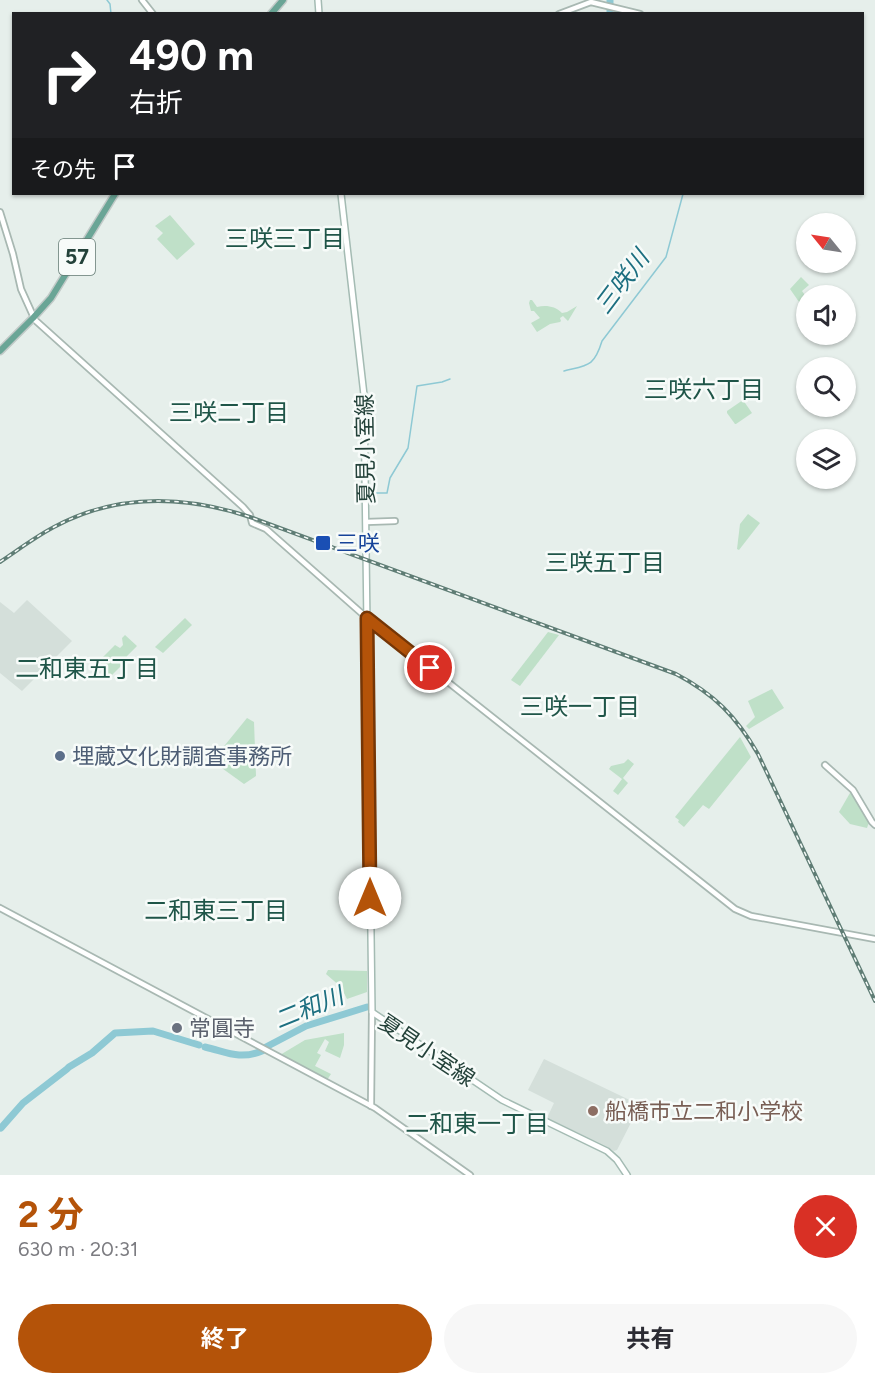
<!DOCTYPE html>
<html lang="ja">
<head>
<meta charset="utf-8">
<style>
	:root { --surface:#fff; --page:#f7f7f7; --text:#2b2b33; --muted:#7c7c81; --accent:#b45309 }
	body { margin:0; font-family:Figtree,"Noto Sans JP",sans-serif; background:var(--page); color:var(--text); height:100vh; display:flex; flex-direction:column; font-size:22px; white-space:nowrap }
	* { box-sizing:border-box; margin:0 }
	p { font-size:20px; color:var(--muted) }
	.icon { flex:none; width:33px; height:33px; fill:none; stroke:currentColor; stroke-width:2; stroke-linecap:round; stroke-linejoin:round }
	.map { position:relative; height:1175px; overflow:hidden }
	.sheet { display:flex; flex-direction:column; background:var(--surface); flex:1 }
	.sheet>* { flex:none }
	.guide { position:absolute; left:12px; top:12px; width:852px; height:183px; border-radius:0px; box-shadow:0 2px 4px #0004; background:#202124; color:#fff; overflow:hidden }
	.needle { width:39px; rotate:300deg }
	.tools { position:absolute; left:796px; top:213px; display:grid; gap:12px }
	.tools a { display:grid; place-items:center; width:60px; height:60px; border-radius:50%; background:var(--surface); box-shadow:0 2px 4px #0004; font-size:30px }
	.pin { position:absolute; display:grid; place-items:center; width:51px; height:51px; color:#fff; margin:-26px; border:3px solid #fff; border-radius:50%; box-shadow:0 2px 6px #0007 }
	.me { position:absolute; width:66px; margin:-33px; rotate:0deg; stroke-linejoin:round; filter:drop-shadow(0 0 4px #0008) }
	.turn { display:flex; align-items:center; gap:21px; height:126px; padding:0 18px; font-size:27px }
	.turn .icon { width:78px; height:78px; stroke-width:2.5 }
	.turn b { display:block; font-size:42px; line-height:51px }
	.then { display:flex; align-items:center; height:57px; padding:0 18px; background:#0003; gap:12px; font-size:22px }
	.round { display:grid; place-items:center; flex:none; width:63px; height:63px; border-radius:32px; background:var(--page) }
	.headline { display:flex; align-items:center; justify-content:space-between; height:102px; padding:0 18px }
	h1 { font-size:36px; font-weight:700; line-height:45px; color:var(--accent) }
	.cta { display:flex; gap:12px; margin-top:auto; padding:12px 18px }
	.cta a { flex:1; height:69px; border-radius:36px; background:var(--accent); color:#fff; font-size:24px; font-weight:700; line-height:69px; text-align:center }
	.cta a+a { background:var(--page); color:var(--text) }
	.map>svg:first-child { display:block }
</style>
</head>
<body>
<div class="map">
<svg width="875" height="1175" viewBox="0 0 875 1175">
	<rect width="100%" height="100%" fill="#e6efeb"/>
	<g fill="#d4dfda">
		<path d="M27,600L72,641L22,691L0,673V602L14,613Z"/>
		<path d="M544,1059L640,1105L617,1150L614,1151L604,1145L547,1118L554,1103L528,1090Z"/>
	</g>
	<g fill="#bfe0c8">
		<path d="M170,215L195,244L177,260L157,239L163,233L155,226Z"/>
		<path d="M801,277L809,285L802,291L807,298L806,312L790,289Z"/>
		<path d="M530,300H532L537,307C546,305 555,306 562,313L567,312L577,306L568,321L563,316L560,318L561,321L560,322L550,324L537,332L531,323L540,318L534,311H531L529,303Z"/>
		<path d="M743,400L752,413L736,424H735L727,413V411Z"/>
		<path d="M748,514L760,523L739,550L737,549L740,524Z"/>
		<path d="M185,618L192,625L163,653L155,647Z"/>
		<path d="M548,632L559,635L520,686L511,680Z"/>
		<path d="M125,635L137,646L127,656L126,661L109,678L95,665L115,645L120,648L123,645L122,638Z"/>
		<path d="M772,689L784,708L749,729L746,726L755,717L748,701Z"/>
		<path d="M247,718L254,722L256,776L244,784L212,761Z"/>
		<path d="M740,737L751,757L709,809L703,805L684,827L678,822L679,820L675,817Z"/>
		<path d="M628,759L634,764L623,778L628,783L618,795L613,791L622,779L609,769L611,766L624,763Z"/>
		<path d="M851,792L869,822L867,828L850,824L839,812L850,793Z"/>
		<path d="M328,970L367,971V992L347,999L341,987L326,974Z"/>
		<path d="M344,1033V1045L340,1058L325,1051L329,1042L325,1039L317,1053L321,1055L315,1066L331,1074L327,1080L280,1055L305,1040Z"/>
	</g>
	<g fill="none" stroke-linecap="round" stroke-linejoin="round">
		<g stroke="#8ec9d4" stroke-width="1.5">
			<path d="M107,0L110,4L111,14"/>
			<path d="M564,371C588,365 594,367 602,341L666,257L683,194"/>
			<path d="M370,493H387L390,478L408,448L417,386L442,382L450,379"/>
		</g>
		<g stroke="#8ec9d4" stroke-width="7">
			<path d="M610,0V14"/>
			<path d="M205,1047C227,1052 239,1060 262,1051"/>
			<path d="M266,1047L306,1026L367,1007"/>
			<path d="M69,1067L92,1053L115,1033L153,1031L199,1045"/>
			<path d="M1,1128L23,1103L67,1069"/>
		</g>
		<g stroke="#a8b8b2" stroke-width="8">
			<g id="tertiary">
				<path d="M142,0L153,14"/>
				<path d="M559,14L591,2L640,14"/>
				<path d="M0,212L13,254L21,289L35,320L243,507L250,515L252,523L266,529L367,618L735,909L751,916L875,939"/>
				<path d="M366,522L395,521"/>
				<path d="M825,765L853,790L872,822L875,825"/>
				<path d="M0,908L375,1108L470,1175"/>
				<path d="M371,1106L372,1012"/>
			</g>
		</g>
		<g stroke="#a4bbb3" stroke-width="8">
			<g id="secondary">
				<path d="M318,0L319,14"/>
				<path d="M341,194L364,395L372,1012L502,1100L607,1151L617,1160L627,1175"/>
			</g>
		</g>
		<g stroke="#c2cac8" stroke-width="9">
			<g id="primary">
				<path d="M271,14L283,0"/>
				<path d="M0,351L33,318L51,298L115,194"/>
			</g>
		</g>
		<use href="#tertiary" stroke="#fff" stroke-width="4.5"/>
		<use href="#secondary" stroke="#fff" stroke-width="5"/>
		<use href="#primary" stroke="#6aa596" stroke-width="6"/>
		<g stroke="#5f7d75" stroke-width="4">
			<path id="rail" d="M0,562C18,550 35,537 54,527C117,493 184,495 250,517L676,674C714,694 736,716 758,754L875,1001"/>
		</g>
		<use href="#rail" stroke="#f7fbf9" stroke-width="1.5" stroke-dasharray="4.5" stroke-linecap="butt"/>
	</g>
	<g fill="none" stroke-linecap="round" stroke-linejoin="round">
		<g stroke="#753606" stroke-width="15">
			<path id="route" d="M370,898L367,618L430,668"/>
		</g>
		<use href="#route" stroke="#b45309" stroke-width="10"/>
	</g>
	<rect fill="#1a4fb4" stroke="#f7fbf9" stroke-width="2" x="315" y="535" width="16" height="16" rx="3"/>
	<circle fill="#5c6f8a" stroke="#f7fbf9" stroke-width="2" cx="60" cy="756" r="6"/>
	<circle fill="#6b7280" stroke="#f7fbf9" stroke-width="2" cx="177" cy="1028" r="6"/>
	<circle fill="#8d6e63" stroke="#f7fbf9" stroke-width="2" cx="593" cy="1111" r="6"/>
	<g text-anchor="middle" stroke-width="5" stroke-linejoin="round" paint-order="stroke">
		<rect fill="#f7fbf9" stroke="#637a73" stroke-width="1.5" x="59" y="239" width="36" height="36" rx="4.5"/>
		<g font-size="21" font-weight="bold" fill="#24423a">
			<text x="77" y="264">57</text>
		</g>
		<g font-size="22" fill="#24423a" stroke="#f7fbf9">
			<text transform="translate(365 449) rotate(-91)" y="8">夏見小室線</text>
			<text transform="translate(427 1050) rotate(34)" y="8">夏見小室線</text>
		</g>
		<g font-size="22" fill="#164399" stroke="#f7fbf9" text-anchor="start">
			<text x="336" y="551">三咲</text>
		</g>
		<g font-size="22" fill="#4e5e75" stroke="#f7fbf9" text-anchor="start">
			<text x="72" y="764">埋蔵文化財調査事務所</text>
		</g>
		<g font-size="22" fill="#5b616d" stroke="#f7fbf9" text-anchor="start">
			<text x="189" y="1036">常圓寺</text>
		</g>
		<g font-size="22" fill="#785e54" stroke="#f7fbf9" text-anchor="start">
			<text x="605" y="1119">船橋市立二和小学校</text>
		</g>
		<g font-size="24" fill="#1f5548" stroke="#f7fbf9">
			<text x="285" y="247">三咲三丁目</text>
			<text x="704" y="398">三咲六丁目</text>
			<text x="229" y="421">三咲二丁目</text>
			<text x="605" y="571">三咲五丁目</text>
			<text x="87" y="677">二和東五丁目</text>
			<text x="580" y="715">三咲一丁目</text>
			<text x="216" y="919">二和東三丁目</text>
			<text x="477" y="1132">二和東一丁目</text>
		</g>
		<g font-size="24" font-style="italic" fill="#1c6f80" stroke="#f7fbf9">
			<text transform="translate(622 282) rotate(-53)" y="8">三咲川</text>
			<text transform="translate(309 1008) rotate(-22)" y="8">二和川</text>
		</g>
	</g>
</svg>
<div class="tools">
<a><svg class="needle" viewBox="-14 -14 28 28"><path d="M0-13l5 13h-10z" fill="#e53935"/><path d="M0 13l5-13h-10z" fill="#7c7c81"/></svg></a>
<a><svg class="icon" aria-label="sound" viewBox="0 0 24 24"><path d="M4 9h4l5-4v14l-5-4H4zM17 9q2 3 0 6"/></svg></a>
<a><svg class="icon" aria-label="search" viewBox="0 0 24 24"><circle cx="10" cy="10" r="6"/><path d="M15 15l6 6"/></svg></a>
<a><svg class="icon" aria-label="layers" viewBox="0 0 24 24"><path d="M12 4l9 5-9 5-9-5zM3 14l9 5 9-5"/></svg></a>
</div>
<div class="pin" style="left:430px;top:668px;background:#d93025"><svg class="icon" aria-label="arrive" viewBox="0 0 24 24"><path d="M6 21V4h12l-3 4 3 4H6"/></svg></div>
<svg class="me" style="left:370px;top:898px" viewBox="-20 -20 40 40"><circle r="19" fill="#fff"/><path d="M0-13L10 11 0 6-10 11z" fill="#b45309"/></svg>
<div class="guide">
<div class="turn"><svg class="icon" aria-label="right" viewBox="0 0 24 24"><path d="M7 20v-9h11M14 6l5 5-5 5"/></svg><div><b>490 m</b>右折</div></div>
<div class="then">その先<svg class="icon" aria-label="arrive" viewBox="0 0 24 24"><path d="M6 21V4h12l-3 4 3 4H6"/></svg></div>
</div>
</div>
<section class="sheet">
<div class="headline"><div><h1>2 分</h1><p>630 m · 20:31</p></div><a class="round" style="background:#d93025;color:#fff"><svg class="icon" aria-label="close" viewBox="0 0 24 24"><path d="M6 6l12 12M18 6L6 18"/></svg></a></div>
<div class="cta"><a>終了</a><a>共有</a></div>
</section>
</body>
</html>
